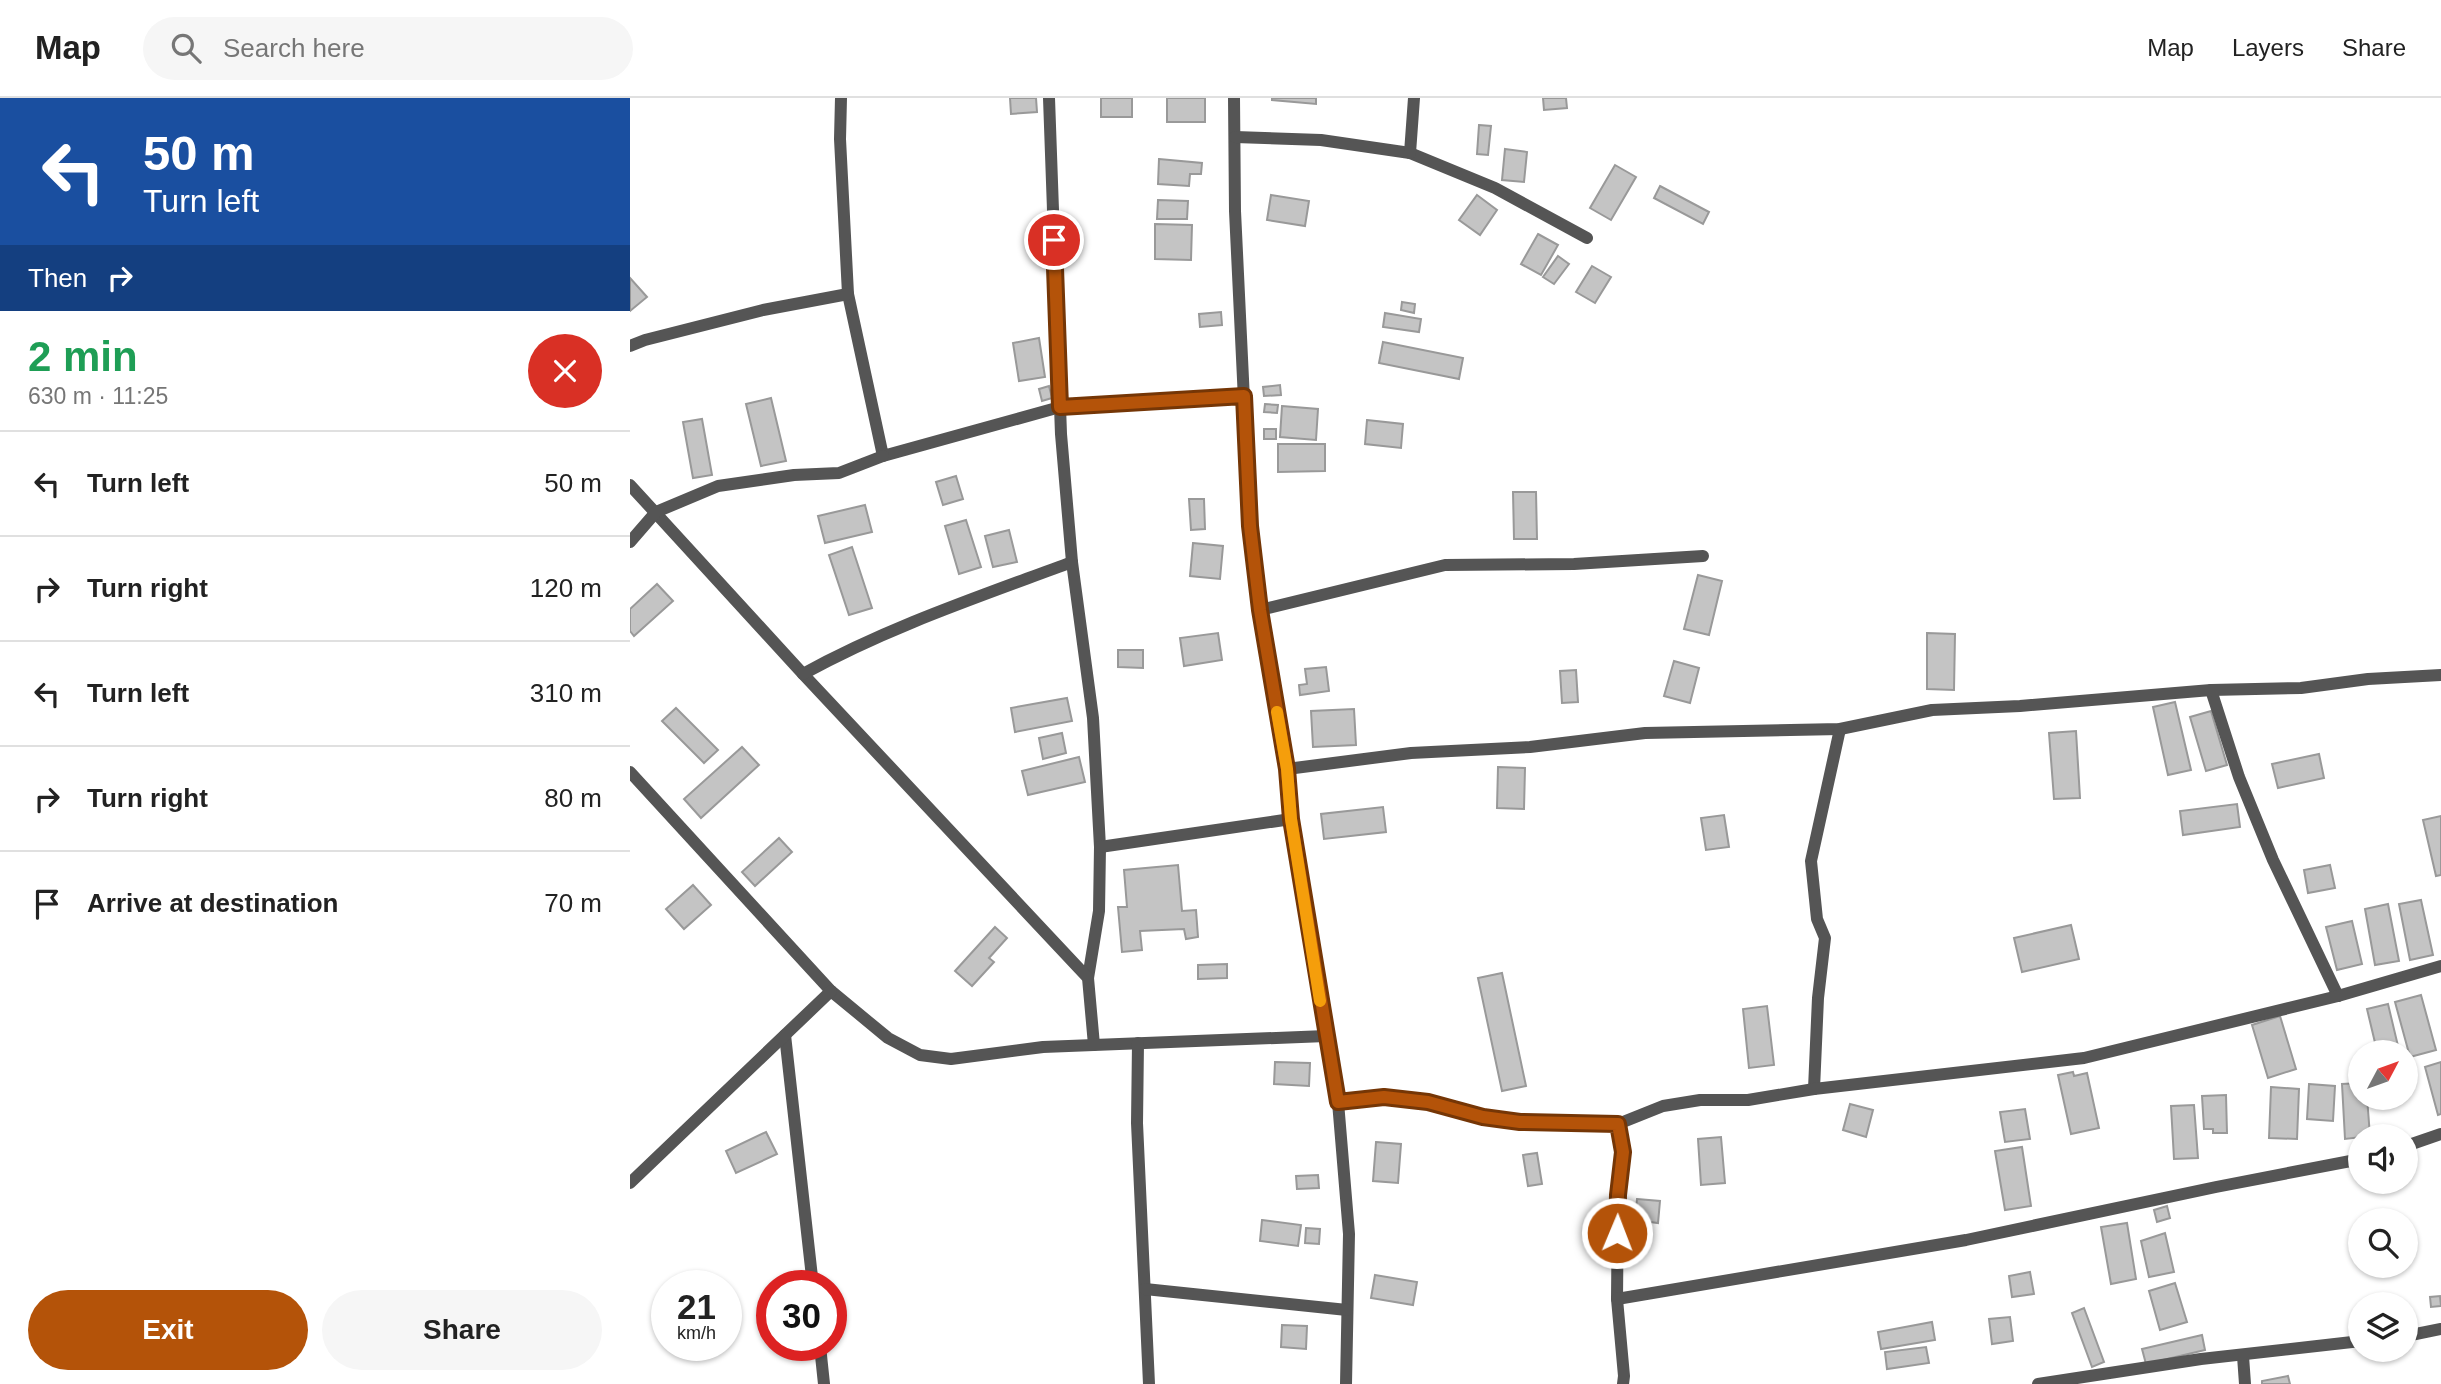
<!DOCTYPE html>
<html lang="en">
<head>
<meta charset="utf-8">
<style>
	:root { --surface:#fff; --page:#f6f6f6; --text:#222; --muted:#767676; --line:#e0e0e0; --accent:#b45309 }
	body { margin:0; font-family:Arial,sans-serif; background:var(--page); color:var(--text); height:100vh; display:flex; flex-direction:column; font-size:26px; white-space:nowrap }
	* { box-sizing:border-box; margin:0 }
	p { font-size:23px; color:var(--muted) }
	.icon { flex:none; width:38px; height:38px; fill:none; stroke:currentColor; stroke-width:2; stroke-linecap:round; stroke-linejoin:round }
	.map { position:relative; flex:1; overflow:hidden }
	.details { display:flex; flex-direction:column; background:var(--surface); width:630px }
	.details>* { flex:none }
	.hud { background:#1a4fa0; color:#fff; overflow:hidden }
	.needle { width:46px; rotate:49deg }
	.buttons { position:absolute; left:1718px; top:942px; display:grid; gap:14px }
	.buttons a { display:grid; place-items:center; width:70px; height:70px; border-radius:50%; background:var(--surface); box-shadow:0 2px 5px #0004; font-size:35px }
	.speed { position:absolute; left:21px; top:1172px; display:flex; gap:14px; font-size:35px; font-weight:700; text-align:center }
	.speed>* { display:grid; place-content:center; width:91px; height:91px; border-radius:50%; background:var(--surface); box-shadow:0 2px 5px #0004; line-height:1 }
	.speed small { font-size:18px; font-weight:400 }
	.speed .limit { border:10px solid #d22; background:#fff; color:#111 }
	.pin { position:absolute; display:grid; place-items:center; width:60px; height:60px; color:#fff; margin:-30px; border:4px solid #fff; border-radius:50%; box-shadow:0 2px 7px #0007 }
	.me { position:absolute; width:77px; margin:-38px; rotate:1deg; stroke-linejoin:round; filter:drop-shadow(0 0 5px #0008) }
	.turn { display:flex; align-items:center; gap:24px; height:147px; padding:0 28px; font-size:32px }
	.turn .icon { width:91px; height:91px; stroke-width:2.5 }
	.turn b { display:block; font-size:49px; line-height:60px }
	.then { display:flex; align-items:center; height:66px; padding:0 28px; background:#0003; gap:14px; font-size:26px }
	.round { display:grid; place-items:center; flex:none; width:74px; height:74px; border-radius:37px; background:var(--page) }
	.head { display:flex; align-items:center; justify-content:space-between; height:119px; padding:0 28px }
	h1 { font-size:42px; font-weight:600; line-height:52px; color:#1e9e55 }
	.button { display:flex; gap:14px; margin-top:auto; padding:14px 28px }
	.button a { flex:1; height:80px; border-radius:42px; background:var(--accent); color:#fff; font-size:28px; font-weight:600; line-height:80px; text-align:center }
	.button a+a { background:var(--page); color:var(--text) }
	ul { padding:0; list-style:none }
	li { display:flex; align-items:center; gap:21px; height:105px; padding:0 28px; border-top:2px solid var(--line) }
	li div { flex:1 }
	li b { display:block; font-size:26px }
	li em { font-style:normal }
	header { display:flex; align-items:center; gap:42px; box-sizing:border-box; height:98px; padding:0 35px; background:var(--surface); border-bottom:2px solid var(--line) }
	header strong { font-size:33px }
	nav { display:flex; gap:38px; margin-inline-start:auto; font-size:24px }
	.search { width:490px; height:63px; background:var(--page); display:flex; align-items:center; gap:18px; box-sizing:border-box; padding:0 24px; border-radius:38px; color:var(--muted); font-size:26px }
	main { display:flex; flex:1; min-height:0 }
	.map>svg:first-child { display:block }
</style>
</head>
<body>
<header>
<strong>Map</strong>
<div class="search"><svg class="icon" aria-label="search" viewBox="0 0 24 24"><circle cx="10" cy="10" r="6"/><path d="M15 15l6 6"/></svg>Search here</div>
<nav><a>Map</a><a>Layers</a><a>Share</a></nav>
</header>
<main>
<section class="details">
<div class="hud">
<div class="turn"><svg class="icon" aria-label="left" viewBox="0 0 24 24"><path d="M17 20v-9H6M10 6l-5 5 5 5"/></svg><div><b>50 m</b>Turn left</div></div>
<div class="then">Then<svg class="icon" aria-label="right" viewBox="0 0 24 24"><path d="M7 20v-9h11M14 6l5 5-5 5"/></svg></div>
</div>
<div class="head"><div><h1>2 min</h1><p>630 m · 11:25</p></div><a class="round" style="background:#d93025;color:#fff"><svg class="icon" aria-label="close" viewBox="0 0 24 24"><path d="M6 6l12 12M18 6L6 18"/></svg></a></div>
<ul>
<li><svg class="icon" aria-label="left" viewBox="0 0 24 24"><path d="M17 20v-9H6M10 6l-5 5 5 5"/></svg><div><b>Turn left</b></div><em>50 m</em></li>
<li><svg class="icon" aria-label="right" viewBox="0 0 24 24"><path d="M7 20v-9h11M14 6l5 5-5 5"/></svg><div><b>Turn right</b></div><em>120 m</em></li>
<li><svg class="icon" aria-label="left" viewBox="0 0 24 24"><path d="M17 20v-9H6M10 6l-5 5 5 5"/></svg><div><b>Turn left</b></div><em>310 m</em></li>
<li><svg class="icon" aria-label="right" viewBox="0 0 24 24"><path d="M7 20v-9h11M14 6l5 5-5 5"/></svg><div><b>Turn right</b></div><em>80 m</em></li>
<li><svg class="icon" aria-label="arrive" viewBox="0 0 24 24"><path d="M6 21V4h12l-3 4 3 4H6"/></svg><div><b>Arrive at destination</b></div><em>70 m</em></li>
</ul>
<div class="button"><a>Exit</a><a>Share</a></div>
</section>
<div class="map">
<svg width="1811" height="1286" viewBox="0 0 1811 1286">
	<rect width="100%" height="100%" fill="#fff"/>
	<g fill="#c4c4c4" stroke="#999" stroke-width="2">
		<path d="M380,0H406L407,14L381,16Z"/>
		<rect x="471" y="0" width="31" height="19"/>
		<rect x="537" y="0" width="38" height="24"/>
		<path d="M642,0H686V6L642,2Z"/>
		<path d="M913,0H936L937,10L914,12Z"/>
		<path d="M849,27L861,28L858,57L847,56Z"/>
		<path d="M875,51L897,54L894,84L872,82Z"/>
		<path d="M529,61L572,65L571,76H560L559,88L528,86Z"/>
		<path d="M985,67L1006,79L981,122L960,110Z"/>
		<path d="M1030,88L1079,114L1073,126L1024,100Z"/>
		<path d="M641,97L679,103L675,128L637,122Z"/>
		<path d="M847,97L867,112L850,137L829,122Z"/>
		<path d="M528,102L558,103L557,121H527Z"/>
		<path d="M525,126L562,127L561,162L525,161Z"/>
		<path d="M908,136L928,147L911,177L891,166Z"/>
		<path d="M928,158L939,166L924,186L913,179Z"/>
		<path d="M962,168L981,179L965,205L946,194Z"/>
		<path d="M0,180L17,199L0,213Z"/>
		<path d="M772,204L785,206L784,215L771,212Z"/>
		<path d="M591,214L592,227L570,229L569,216Z"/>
		<path d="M755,215L791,221L789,234L753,229Z"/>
		<path d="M409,240L415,279L389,283L383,245Z"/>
		<path d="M753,244L833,260L829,281L749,265Z"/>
		<path d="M650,287L651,297L634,298L633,289Z"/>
		<path d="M419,288L422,300L412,303L409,291Z"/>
		<path d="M141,300L156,363L131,368L116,306Z"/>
		<path d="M635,306L648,307L647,315L634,314Z"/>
		<path d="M652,308L688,311L686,342L650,339Z"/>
		<path d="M72,321L82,377L63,380L53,324Z"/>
		<path d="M737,322L773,326L771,350L735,346Z"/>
		<rect x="634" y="331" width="12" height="10"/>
		<path d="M648,346H695V373L648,374Z"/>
		<path d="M326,378L333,401L313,407L306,384Z"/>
		<path d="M883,394H906L907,441H884Z"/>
		<path d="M559,401H574L575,431L561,432Z"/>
		<path d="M235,407L242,434L195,445L188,418Z"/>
		<path d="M336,422L351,469L329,476L315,428Z"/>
		<path d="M379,432L387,464L363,469L355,438Z"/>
		<path d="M563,445L593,448L590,481L560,478Z"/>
		<path d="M222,449L242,510L219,517L199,457Z"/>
		<path d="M1068,477L1092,483L1079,537L1054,531Z"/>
		<path d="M27,486L43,503L4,538L0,533V511Z"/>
		<path d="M588,535L592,562L554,568L550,540Z"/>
		<path d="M1297,535L1325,536L1324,592L1297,591Z"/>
		<path d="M488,552H513V570L488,569Z"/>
		<path d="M1044,563L1069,570L1060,605L1034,598Z"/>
		<path d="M696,569L699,593L670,597L669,587L677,586L675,571Z"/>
		<path d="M946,572L948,604L932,605L930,573Z"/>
		<path d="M437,600L442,623L385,634L381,610Z"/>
		<path d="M1545,604L1561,672L1538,677L1523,609Z"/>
		<path d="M46,610L88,652L74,665L32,623Z"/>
		<path d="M724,611L726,647L683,649L681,613Z"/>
		<path d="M1581,613L1597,667L1576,673L1560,619Z"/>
		<path d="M1446,633L1450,700L1424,701L1419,635Z"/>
		<path d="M432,635L436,655L413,661L409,640Z"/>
		<path d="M112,649L129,667L71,720L54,701Z"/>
		<path d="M1689,656L1694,680L1648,690L1642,666Z"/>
		<path d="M449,659L455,684L398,697L392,673Z"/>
		<path d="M868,669L895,670L894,711L867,710Z"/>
		<path d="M1607,706L1610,729L1553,737L1550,713Z"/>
		<path d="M753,709L756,734L694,741L691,716Z"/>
		<path d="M1094,717L1099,749L1076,752L1071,720Z"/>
		<path d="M1811,718V777L1806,778L1793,722Z"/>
		<path d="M149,740L162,754L125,788L112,774Z"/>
		<path d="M548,767L552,813L566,812L568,839L556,841L554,831L510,833L512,852L492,854L488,809H497L494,772Z"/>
		<path d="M1700,767L1705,790L1678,795L1674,772Z"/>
		<path d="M63,787L81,807L54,831L36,811Z"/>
		<path d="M1791,802L1803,857L1780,862L1769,806Z"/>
		<path d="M1758,806L1769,863L1745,867L1735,811Z"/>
		<path d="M1722,823L1732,866L1707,872L1696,829Z"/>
		<path d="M1441,827L1449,861L1392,874L1384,840Z"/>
		<path d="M365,829L377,840L359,860L364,864L342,888L325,873Z"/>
		<path d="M597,866V880L568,881V867Z"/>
		<path d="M872,875L896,988L872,993L848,880Z"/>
		<path d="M1791,897L1806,952L1780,959L1765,904Z"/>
		<path d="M1758,906L1768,948L1747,953L1737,911Z"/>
		<path d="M1137,908L1144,967L1119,970L1113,911Z"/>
		<path d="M1650,918L1666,971L1638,980L1622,927Z"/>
		<path d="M645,964L680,965L679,988L644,986Z"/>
		<path d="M1811,964V1016L1808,1017L1795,969Z"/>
		<path d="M1443,974L1444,978L1457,975L1469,1030L1441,1036L1428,977Z"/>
		<path d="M1731,985V999H1737L1740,1038L1715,1041L1712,986Z"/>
		<path d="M1679,986L1705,988L1703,1023L1677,1021Z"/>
		<path d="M1641,989L1669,991L1667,1041L1639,1040Z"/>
		<path d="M1596,997L1597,1035H1583V1031H1574L1572,998Z"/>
		<path d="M1220,1006L1243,1012L1236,1039L1213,1032Z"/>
		<path d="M1564,1007L1568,1060L1544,1061L1541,1008Z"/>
		<path d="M1395,1011L1400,1041L1375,1044L1370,1014Z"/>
		<path d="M136,1034L147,1056L106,1075L96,1053Z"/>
		<path d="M1091,1039L1095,1085L1071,1087L1068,1041Z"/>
		<path d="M746,1044L771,1046L768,1085L743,1083Z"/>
		<path d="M1392,1049L1401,1108L1375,1112L1365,1053Z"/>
		<path d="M907,1055L912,1086L898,1088L893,1057Z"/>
		<path d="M688,1077L689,1090L667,1091L666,1078Z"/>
		<path d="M1007,1101L1030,1103L1028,1125L1005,1122Z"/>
		<path d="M1537,1108L1540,1120L1527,1124L1524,1112Z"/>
		<path d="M632,1122L671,1127L668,1148L630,1143Z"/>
		<path d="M1497,1125L1506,1181L1481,1186L1471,1129Z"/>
		<path d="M676,1130L690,1131L689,1146L675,1145Z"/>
		<path d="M1535,1135L1544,1174L1519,1179L1511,1143Z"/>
		<path d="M1400,1174L1404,1196L1382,1199L1379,1178Z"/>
		<path d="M745,1177L787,1184L783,1207L741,1200Z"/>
		<path d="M1545,1185L1557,1224L1530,1232L1519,1193Z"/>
		<path d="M1810,1198L1811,1208L1801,1209L1800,1199Z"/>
		<path d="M1454,1210L1474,1264L1462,1269L1442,1215Z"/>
		<path d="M1380,1219L1383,1243L1362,1246L1359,1221Z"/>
		<path d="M1302,1224L1305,1242L1251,1251L1248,1234Z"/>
		<path d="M652,1227L677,1228L676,1251L651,1249Z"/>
		<path d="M1572,1237L1575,1252L1516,1266L1512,1251Z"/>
		<path d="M1296,1249L1299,1265L1257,1271L1255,1254Z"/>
		<path d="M1658,1278L1660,1286H1632V1283Z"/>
	</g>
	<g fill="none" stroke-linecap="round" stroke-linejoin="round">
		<g stroke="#555" stroke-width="12">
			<path d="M211,0L210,41L218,196L253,358L430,309L614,298"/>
			<path d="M419,0L431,336L442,464L463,620L470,749L469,813L458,880"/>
			<path d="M604,0L605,113L620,428L630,512L657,671L661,721L708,1004L719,1136L716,1286"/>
			<path d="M605,39L691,42L780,55L865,90L957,140"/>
			<path d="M780,55L784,0"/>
			<path d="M0,248L15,242L133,212L218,196"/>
			<path d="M0,387L173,576L458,880L464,947"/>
			<path d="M0,444L26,414L88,388L164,377L209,375L253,358"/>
			<path d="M630,512L815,467L944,466L1073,458"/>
			<path d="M173,576C258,529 351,498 442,464"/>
			<path d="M1581,592L1609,679L1643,762L1708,898"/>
			<path d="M657,671L781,655L900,649L1015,635L1210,631L1302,612L1390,608L1581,592L1671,590L1738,581L1811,577"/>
			<path d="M0,674L201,893L258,940L290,957L321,961L413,949L696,938"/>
			<path d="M470,749L661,721"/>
			<path d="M155,937L183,1188"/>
			<path d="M508,945L507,1025L519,1286"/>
			<path d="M1184,991L1188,900L1195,840L1187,821L1181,763L1210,631"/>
			<path d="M708,1004L754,999L798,1004L853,1019L890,1024L988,1026L1033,1008L1070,1002H1118L1184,991L1454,960L1708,898L1811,868"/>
			<path d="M988,1026L993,1054L988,1096L987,1201L994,1278L993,1286"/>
			<path d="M1776,1048L1811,1036"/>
			<path d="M0,1085L201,893"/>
			<path d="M515,1191L717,1212"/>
			<path d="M987,1201L1336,1142L1586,1089L1731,1061"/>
			<path d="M1776,1238L1811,1231"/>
			<path d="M190,1248L194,1286"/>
			<path d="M1613,1258L1615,1286"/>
			<path d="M1408,1286L1571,1261L1731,1243"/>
		</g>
	</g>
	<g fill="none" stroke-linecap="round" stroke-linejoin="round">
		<g stroke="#753606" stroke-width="18">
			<path id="route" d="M424,142L430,309L614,298L620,428L630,512L657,671L661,721L708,1004L754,999L798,1004L853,1019L890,1024L988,1026L993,1054L988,1097L987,1135"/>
		</g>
		<use href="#route" stroke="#b45309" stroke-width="12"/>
		<path stroke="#f59e0b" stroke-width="12" d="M647,614L657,671L661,721L690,903"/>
	</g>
</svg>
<div class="buttons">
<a><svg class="needle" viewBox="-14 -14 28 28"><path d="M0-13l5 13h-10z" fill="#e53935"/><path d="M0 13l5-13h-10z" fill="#767676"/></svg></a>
<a><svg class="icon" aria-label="sound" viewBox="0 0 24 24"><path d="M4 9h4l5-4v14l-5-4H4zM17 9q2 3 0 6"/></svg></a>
<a><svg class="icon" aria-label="search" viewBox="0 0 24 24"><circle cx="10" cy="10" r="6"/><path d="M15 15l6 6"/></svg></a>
<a><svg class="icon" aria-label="layers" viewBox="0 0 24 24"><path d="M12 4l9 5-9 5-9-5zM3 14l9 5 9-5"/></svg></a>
</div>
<div class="speed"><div>21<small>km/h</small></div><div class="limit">30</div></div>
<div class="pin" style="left:424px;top:142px;background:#d93025"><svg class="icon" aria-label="arrive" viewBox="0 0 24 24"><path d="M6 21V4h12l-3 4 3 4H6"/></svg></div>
<svg class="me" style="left:987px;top:1135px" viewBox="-20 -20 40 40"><circle r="17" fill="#b45309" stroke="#fff" stroke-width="3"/><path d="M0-11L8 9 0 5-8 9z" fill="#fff"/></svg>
</div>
</main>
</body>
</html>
